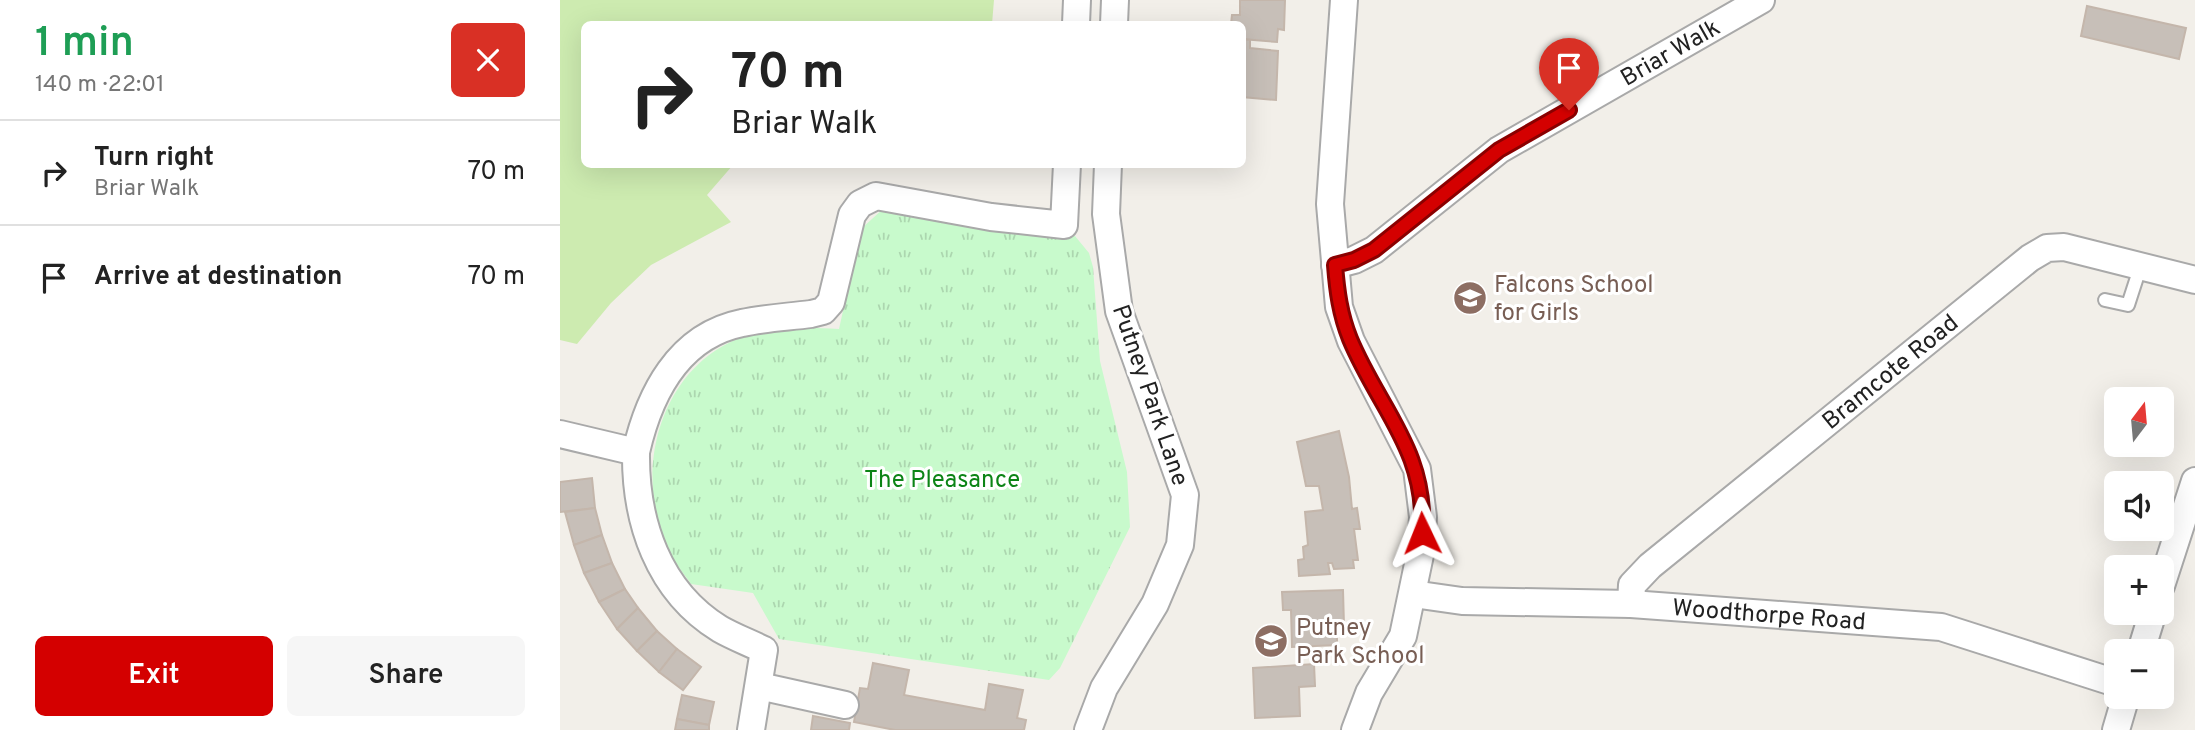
<!DOCTYPE html>
<html lang="en">
<head>
<meta charset="utf-8">
<style>
	:root { --surface:#fff; --page:#f6f6f6; --text:#222; --muted:#767676; --line:#e0e0e0; --accent:#d40000 }
	body { margin:0; font-family:Overpass,sans-serif; background:var(--page); color:var(--text); height:100vh; display:flex; flex-direction:column; font-size:26px; white-space:nowrap }
	* { box-sizing:border-box; margin:0 }
	p { font-size:23px; color:var(--muted) }
	.icon { flex:none; width:38px; height:38px; fill:none; stroke:currentColor; stroke-width:2; stroke-linecap:round; stroke-linejoin:round }
	.map { position:relative; flex:1; overflow:hidden }
	.side { display:flex; flex-direction:column; background:var(--surface); width:560px }
	.side>* { flex:none }
	.guide { position:absolute; left:21px; top:21px; width:665px; height:147px; border-radius:10px; box-shadow:0 7px 28px #0002; background:#fff; color:var(--text); overflow:hidden }
	.needle { width:46px; rotate:16deg }
	.tools { position:absolute; left:1544px; top:387px; display:grid; gap:14px }
	.tools a { display:grid; place-items:center; width:70px; height:70px; border-radius:10px; background:var(--surface); box-shadow:0 7px 28px #0002; font-size:35px }
	.pin { position:absolute; display:grid; place-items:center; width:60px; height:60px; color:#fff; margin:-72px -30px; border-radius:50% 50% 50% 0; rotate:-45deg; box-shadow:0 0 7px #0007 }
	.pin .icon { rotate:45deg }
	.me { position:absolute; width:77px; margin:-38px; rotate:358deg; stroke-linejoin:round; filter:drop-shadow(0 0 5px #0008) }
	.turn { display:flex; align-items:center; gap:24px; height:147px; padding:0 35px; font-size:32px }
	.turn .icon { width:91px; height:91px; stroke-width:2.5 }
	.turn b { display:block; font-size:49px; line-height:60px }
	.round { display:grid; place-items:center; flex:none; width:74px; height:74px; border-radius:10px; background:var(--page) }
	.head { display:flex; align-items:center; justify-content:space-between; height:119px; padding:0 35px }
	h1 { font-size:42px; font-weight:600; line-height:52px; color:#1e9e55 }
	.button { display:flex; gap:14px; margin-top:auto; padding:14px 35px }
	.button a { flex:1; height:80px; border-radius:10px; background:var(--accent); color:#fff; font-size:28px; font-weight:600; line-height:80px; text-align:center }
	.button a+a { background:var(--page); color:var(--text) }
	ul { padding:0; list-style:none }
	li { display:flex; align-items:center; gap:21px; height:105px; padding:0 35px; border-top:2px solid var(--line) }
	li div { flex:1 }
	li b { display:block; font-size:26px }
	li em { font-style:normal }
	main { display:flex; flex:1; min-height:0 }
	.map>svg:first-child { display:block }
</style>
</head>
<body>
<main>
<section class="side">
<div class="head"><div><h1>1 min</h1><p>140 m · 22:01</p></div><a class="round" style="background:#d93025;color:#fff"><svg class="icon" aria-label="close" viewBox="0 0 24 24"><path d="M6 6l12 12M18 6L6 18"/></svg></a></div>
<ul>
<li><svg class="icon" aria-label="right" viewBox="0 0 24 24"><path d="M7 20v-9h11M14 6l5 5-5 5"/></svg><div><b>Turn right</b><p>Briar Walk</p></div><em>70 m</em></li>
<li><svg class="icon" aria-label="arrive" viewBox="0 0 24 24"><path d="M6 21V4h12l-3 4 3 4H6"/></svg><div><b>Arrive at destination</b></div><em>70 m</em></li>
</ul>
<div class="button"><a>Exit</a><a>Share</a></div>
</section>
<div class="map">
<svg width="1635" height="730" viewBox="0 0 1635 730">
	<defs>
		<pattern id="park-tufts" width="24" height="20" patternUnits="userSpaceOnUse" patternTransform="scale(1.75)"><rect width="24" height="20" fill="#c8facc"/><path d="M3 7l-1-3M5 7V3M7 7l1-3M15 17l-1-3M17 17v-4M19 17l1-3" fill="none" stroke="#acd6af"/></pattern>
	</defs>
	<rect width="100%" height="100%" fill="#f2efe9"/>
	<path fill="#cdebb0" d="M0,0H434L432,24H24V164L173,165L147,195L171,222L91,265L51,303L17,344L0,340Z"/>
	<path fill="url(#park-tufts)" d="M324,208L448,230L515,236L529,253L533,267L540,361L567,472L570,527L500,668L489,680L219,639L193,593L131,584C122,571 110,558 104,544C100,535 99,522 96,512C81,441 114,357 189,335C219,326 248,327 279,329L301,229Z"/>
	<g fill="#c7bfb8" stroke="#c4b6ab" stroke-width="2">
		<path d="M680,0H725L724,30L718,29L717,42L682,39V24H671L672,15H680Z"/>
		<path d="M1527,6L1626,28L1619,59L1521,36Z"/>
		<path d="M682,39L690,40V48L718,51L716,100L682,97Z"/>
		<path d="M779,431L789,477L792,509L797,508L800,529H794L798,560H793L794,568L774,569L772,563H768L770,574L739,576L738,560L744,559L743,547L748,545L745,512L763,510L759,486H746L737,442Z"/>
		<path d="M32,478L35,508L0,512V482Z"/>
		<path d="M35,508L42,535L14,545L5,512Z"/>
		<path d="M42,535L52,563L24,573L14,545Z"/>
		<path d="M52,563L65,589L39,602L24,573Z"/>
		<path d="M65,589L78,608L57,629L39,602Z"/>
		<path d="M783,590L784,626L777,627V645L732,647L731,610H723L722,592Z"/>
		<path d="M78,608L97,631L77,651L57,629Z"/>
		<path d="M97,631L117,649L99,672L77,651Z"/>
		<path d="M117,649L141,667L123,690L99,672Z"/>
		<path d="M313,663L349,670L344,695L425,710L429,684L463,690L457,718L466,720L464,730H335L294,722L300,688L308,689Z"/>
		<path d="M754,664L755,686L739,687L740,716L695,718L693,668Z"/>
		<path d="M122,695L154,702L149,725L117,719Z"/>
		<path d="M253,716L290,723L289,730H251Z"/>
		<path d="M117,719L149,725V730H115Z"/>
	</g>
	<g fill="none" stroke-linecap="round" stroke-linejoin="round">
		<g stroke="#a9a9a9" stroke-width="16">
			<path id="service" d="M1545,300L1568,305L1580,268"/>
		</g>
		<g stroke="#a9a9a9" stroke-width="30">
			<g id="minor">
				<path d="M784,0L770,204L779,307L791,341L857,469L863,517L861,550L843,636L809,693L795,730"/>
				<path d="M516,24L517,0"/>
				<path d="M554,24L555,0"/>
				<path id="s1" d="M775,265L794,260L814,250L939,150L1201,0"/>
				<path d="M0,434L76,452C75,521 98,591 160,629C174,637 190,643 204,650L191,730"/>
				<path d="M76,452C89,395 118,336 182,323C204,318 228,317 251,314L263,311L271,302L292,215L300,204L316,196L431,217L504,225L507,164"/>
				<path d="M1601,586L1635,481"/>
				<path id="s2" d="M853,594L902,601L1071,604L1381,627L1556,683"/>
				<path id="s3" d="M1071,604L1072,585L1090,566L1470,258L1487,248L1504,247L1635,280"/>
				<path d="M1581,651L1593,612"/>
				<path d="M199,686L285,705"/>
				<path d="M528,730L544,688L595,604L620,545L625,495L559,311L546,214L548,164"/>
				<path d="M1556,730L1566,696"/>
			</g>
		</g>
		<use href="#service" stroke="#fff" stroke-width="12"/>
		<use href="#minor" stroke="#fff" stroke-width="26"/>
	</g>
	<g fill="none" stroke-linecap="round" stroke-linejoin="round">
		<g stroke="#8a0000" stroke-width="18">
			<path id="route" d="M862,533C867,450 819,409 790,339C780,314 777,291 775,265L794,260L814,250L939,150L1009,110"/>
		</g>
		<use href="#route" stroke="#d40000" stroke-width="12"/>
	</g>
	<defs>
		<g id="school-disc" transform="scale(1.75)"><circle r="9.5" fill="#8d6e63" stroke="#fff"/><path d="M0-5L7-2L0 1L-7-2ZM-4 1L0 2.5L4 1V4Q0 6-4 4Z" fill="#fff"/></g>
	</defs>
	<g fill-rule="evenodd">
		<use href="#school-disc" x="910" y="298"/>
		<use href="#school-disc" x="711" y="641"/>
	</g>
	<g text-anchor="middle" stroke-width="6" stroke-linejoin="round" paint-order="stroke">
		<g font-size="24" fill="#222" stroke="#fff">
			<text dy="8" stroke="none"><textPath href="#s1" startOffset="399">Briar Walk</textPath></text>
			<text dy="8" stroke="none"><textPath href="#s3" startOffset="354">Bramcote Road</textPath></text>
			<text transform="translate(591 395) rotate(71)" y="8">Putney Park Lane</text>
			<text dy="8" stroke="none"><textPath href="#s2" startOffset="357">Woodthorpe Road</textPath></text>
		</g>
		<g font-size="24" fill="#785e54" stroke="#fff" text-anchor="start">
			<text x="934" y="292">Falcons School<tspan x="934" dy="28">for Girls</tspan></text>
			<text x="736" y="635">Putney<tspan x="736" dy="28">Park School</tspan></text>
		</g>
		<g font-size="24" fill="#0c8416" stroke="#fff">
			<text x="382" y="487">The Pleasance</text>
		</g>
	</g>
</svg>
<div class="tools">
<a><svg class="needle" viewBox="-14 -14 28 28"><path d="M0-13l5 13h-10z" fill="#e53935"/><path d="M0 13l5-13h-10z" fill="#767676"/></svg></a>
<a><svg class="icon" aria-label="sound" viewBox="0 0 24 24"><path d="M4 9h4l5-4v14l-5-4H4zM17 9q2 3 0 6"/></svg></a>
<a>+</a>
<a>−</a>
</div>
<div class="pin" style="left:1009px;top:110px;background:#d93025"><svg class="icon" aria-label="arrive" viewBox="0 0 24 24"><path d="M6 21V4h12l-3 4 3 4H6"/></svg></div>
<svg class="me" style="left:862px;top:533px" viewBox="-20 -20 40 40"><path d="M0-17L14 15 0 8-14 15z" fill="#d40000" stroke="#fff" stroke-width="4"/></svg>
<div class="guide">
<div class="turn"><svg class="icon" aria-label="right" viewBox="0 0 24 24"><path d="M7 20v-9h11M14 6l5 5-5 5"/></svg><div><b>70 m</b>Briar Walk</div></div>
</div>
</div>
</main>
</body>
</html>
